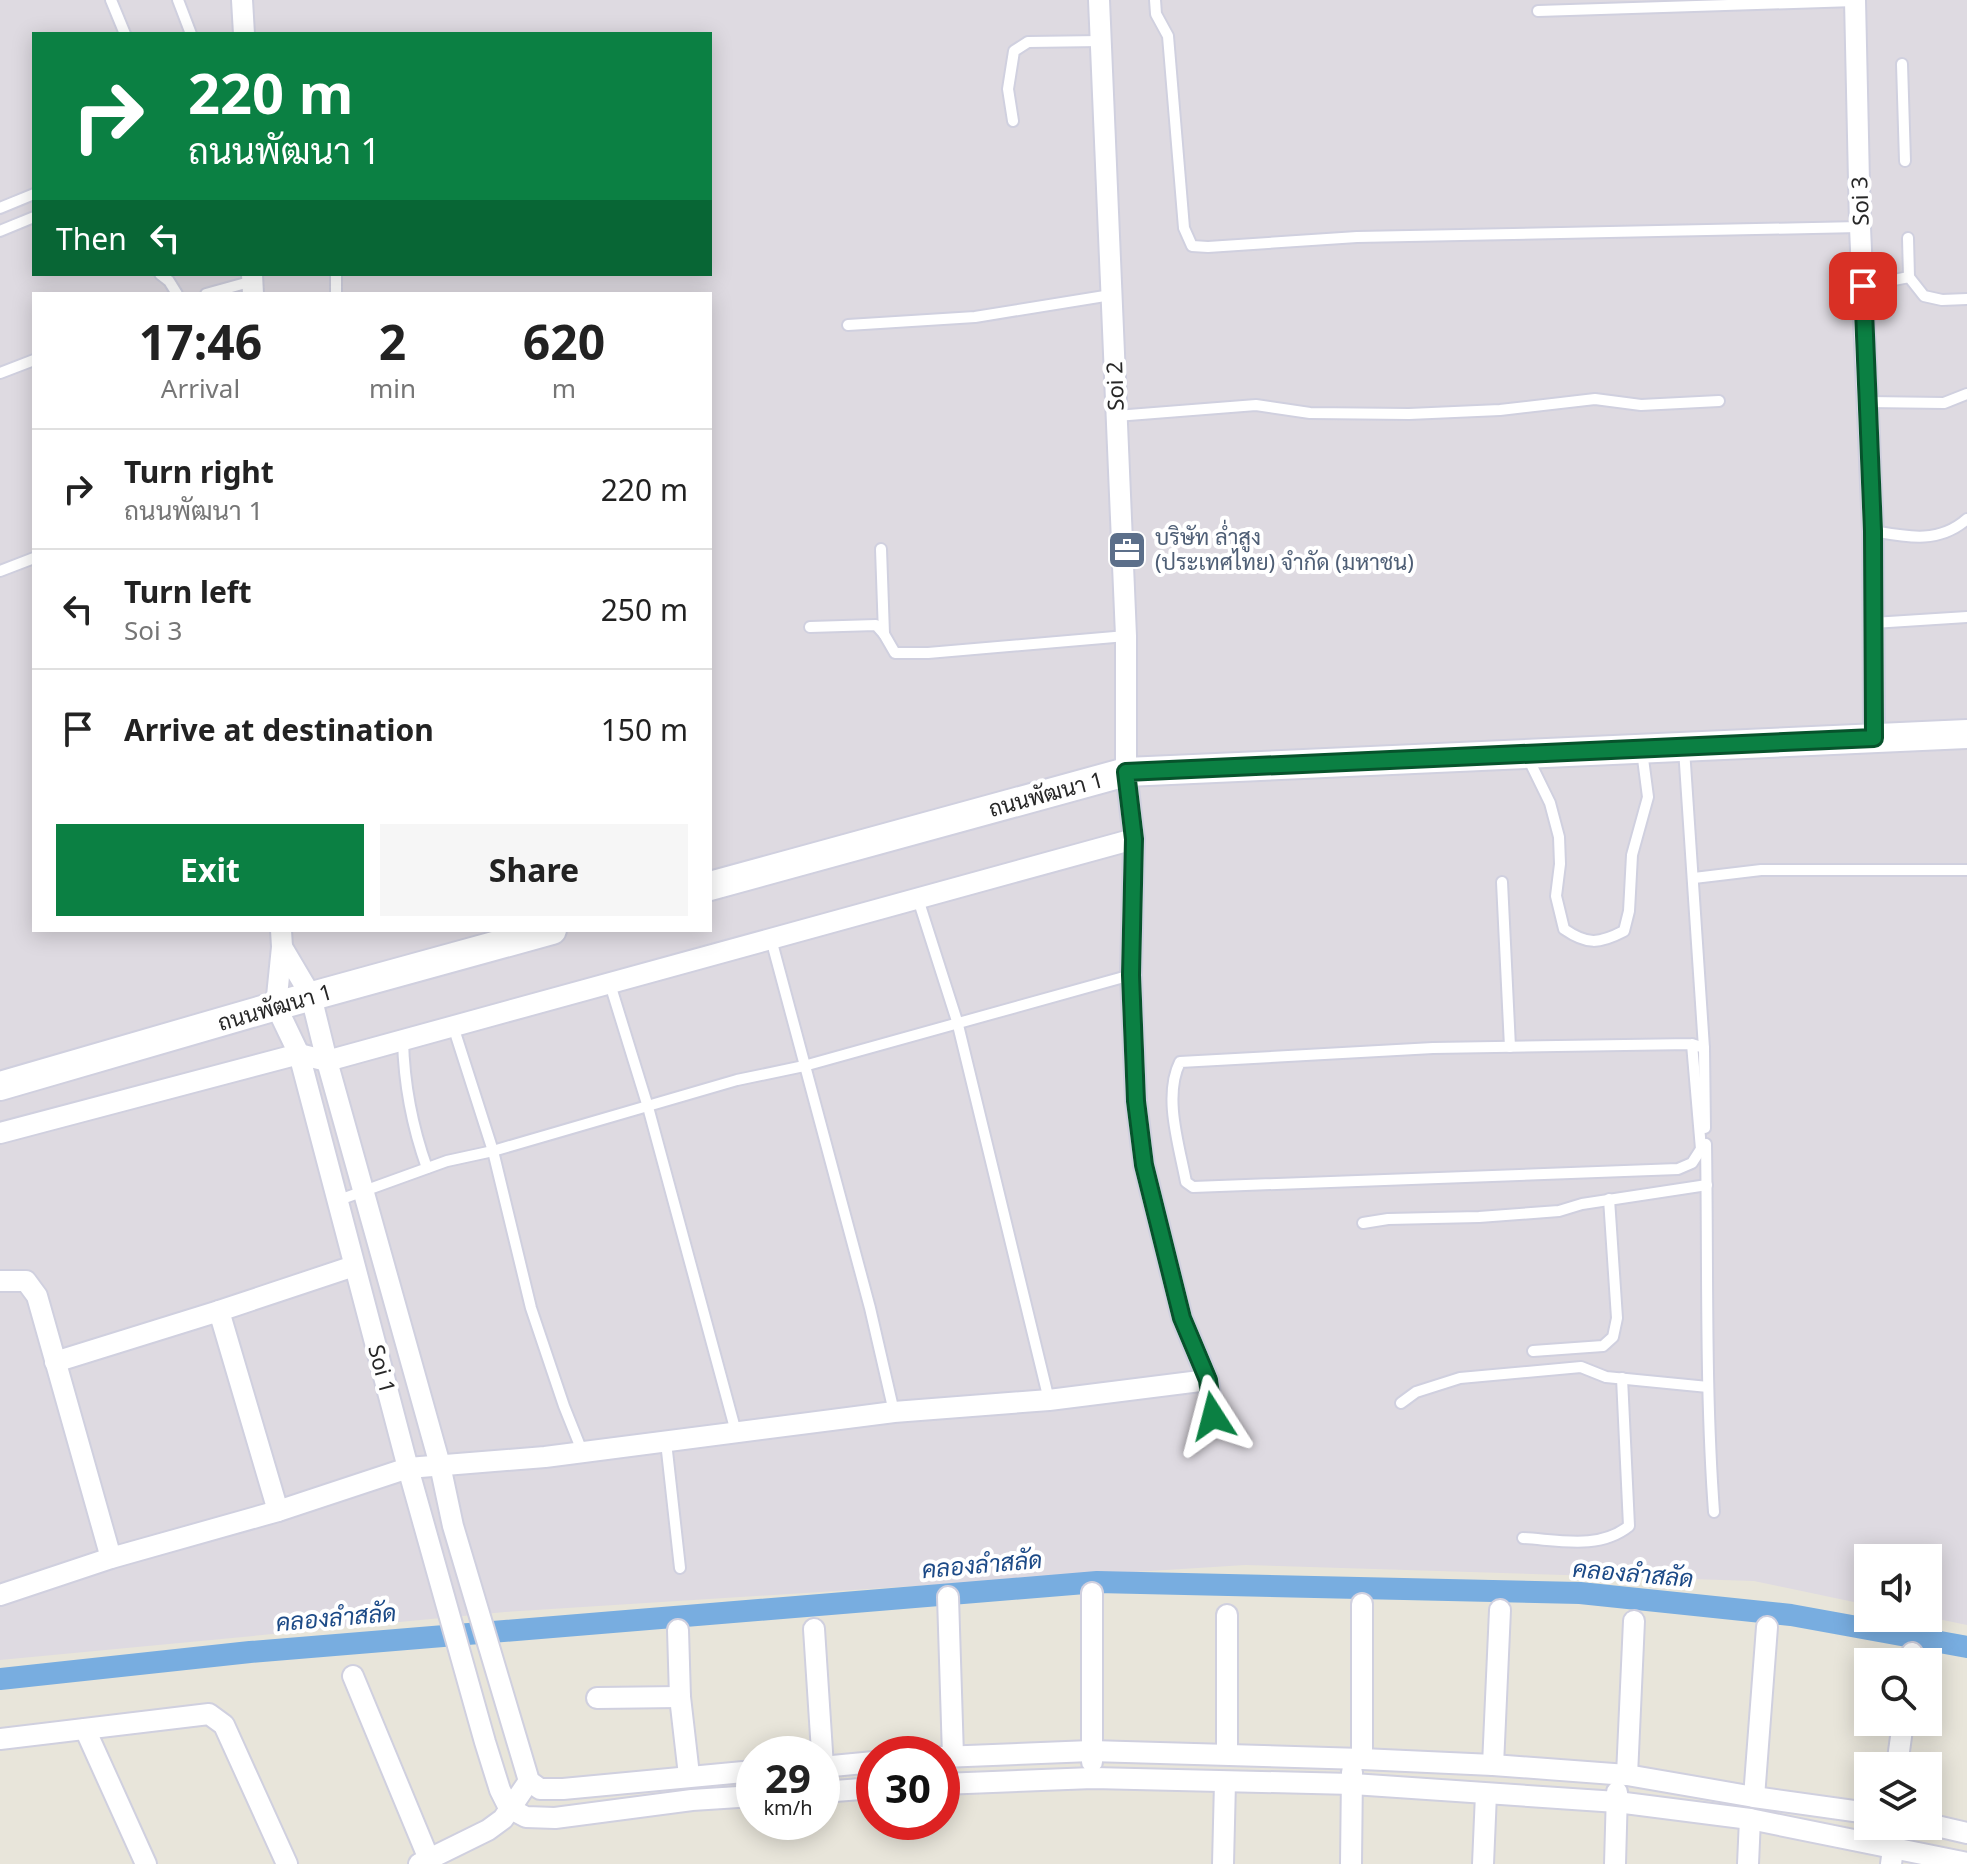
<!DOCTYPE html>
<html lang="en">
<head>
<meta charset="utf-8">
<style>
	:root { --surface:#fff; --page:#f6f6f6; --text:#222; --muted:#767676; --line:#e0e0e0; --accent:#0b8043 }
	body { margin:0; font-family:"Noto Sans",Sarabun,sans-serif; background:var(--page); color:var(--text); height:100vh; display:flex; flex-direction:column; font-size:30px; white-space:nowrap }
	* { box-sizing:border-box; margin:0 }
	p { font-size:26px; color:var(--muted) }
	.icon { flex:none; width:44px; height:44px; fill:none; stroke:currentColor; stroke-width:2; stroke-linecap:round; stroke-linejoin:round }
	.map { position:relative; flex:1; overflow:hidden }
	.panel { position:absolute; left:32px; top:292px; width:680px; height:640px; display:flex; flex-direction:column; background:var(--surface); border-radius:0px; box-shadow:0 4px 20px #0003 }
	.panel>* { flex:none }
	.top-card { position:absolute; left:32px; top:32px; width:680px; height:244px; border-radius:0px; box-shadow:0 4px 20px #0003; background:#0b8043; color:#fff; overflow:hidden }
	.controls { position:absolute; left:1854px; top:1544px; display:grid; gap:16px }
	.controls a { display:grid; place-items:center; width:88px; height:88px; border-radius:0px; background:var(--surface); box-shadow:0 4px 20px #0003; font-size:40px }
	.speed { position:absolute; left:736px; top:1736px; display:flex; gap:16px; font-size:40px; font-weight:700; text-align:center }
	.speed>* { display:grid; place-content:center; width:104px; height:104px; border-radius:50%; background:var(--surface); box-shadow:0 4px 20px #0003; line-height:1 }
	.speed small { font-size:20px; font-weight:400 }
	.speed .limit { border:12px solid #d22; background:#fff; color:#111 }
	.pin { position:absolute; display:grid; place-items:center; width:68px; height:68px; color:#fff; margin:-34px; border-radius:16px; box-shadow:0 4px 12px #0006 }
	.me { position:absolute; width:88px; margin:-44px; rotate:351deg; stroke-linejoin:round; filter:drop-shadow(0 0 6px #0008) }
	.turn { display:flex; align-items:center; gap:28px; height:168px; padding:0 24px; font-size:36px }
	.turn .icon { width:104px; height:104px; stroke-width:2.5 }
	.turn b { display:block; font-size:56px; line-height:68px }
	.then { display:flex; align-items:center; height:76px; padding:0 24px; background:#0003; gap:16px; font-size:30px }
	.eta { display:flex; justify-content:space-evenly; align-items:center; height:136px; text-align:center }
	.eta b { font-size:48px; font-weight:700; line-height:56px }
	.button { display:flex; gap:16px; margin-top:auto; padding:16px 24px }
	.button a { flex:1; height:92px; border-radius:0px; background:var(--accent); color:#fff; font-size:32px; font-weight:700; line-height:92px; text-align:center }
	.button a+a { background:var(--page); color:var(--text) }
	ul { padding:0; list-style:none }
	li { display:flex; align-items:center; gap:24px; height:120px; padding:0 24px; border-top:2px solid var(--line) }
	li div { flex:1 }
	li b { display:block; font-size:30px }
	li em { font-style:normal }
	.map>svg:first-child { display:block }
</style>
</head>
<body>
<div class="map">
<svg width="1967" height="1864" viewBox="0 0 1967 1864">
	<rect width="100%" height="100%" fill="#e8e5da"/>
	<path fill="#dedae1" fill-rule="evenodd" d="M0,0H1967V1625L1928,1617V1558H1868V1605L1754,1581L1245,1565L505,1612L0,1660ZM34,34H710V274H34ZM34,294H710V930H34Z"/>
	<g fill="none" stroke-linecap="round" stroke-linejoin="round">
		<path stroke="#78ade0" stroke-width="22" d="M0,1679L250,1652L1097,1582L1580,1593L1791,1615L1967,1647"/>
		<g stroke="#d0d0df" stroke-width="14">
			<g id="lane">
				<path d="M111,0L125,34"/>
				<path d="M178,0L191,34"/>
				<path d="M1155,0L1156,14L1168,36L1184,228L1192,246L1208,247L1357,237L1860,227"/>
				<path d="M1538,11L1855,1"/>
				<path d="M1902,64L1905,161"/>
				<path d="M1013,121L1008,89L1014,51L1028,42L1101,41"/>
				<path d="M0,208L34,194"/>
				<path d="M0,231L34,217"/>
				<path d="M1908,238L1909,277"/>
				<path d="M160,274L169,281L177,294"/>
				<path d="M336,274V294"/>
				<path d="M1863,286L1909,277L1924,296L1942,300L1967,299"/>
				<path d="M206,294L253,281"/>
				<path d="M848,325L975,317L1111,295"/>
				<path d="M0,373L34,360"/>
				<path d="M1868,402L1944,403L1967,394"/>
				<path d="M1116,416L1256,405L1310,413L1409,414L1500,410L1595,399L1641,405L1719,401"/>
				<path d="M1873,531C1907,537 1939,544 1967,519"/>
				<path d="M881,549L884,634"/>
				<path d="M0,571L34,558"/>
				<path d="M1873,623L1967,617"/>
				<path d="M810,627L876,625L884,634L895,653H928L1126,636"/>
				<path d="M1684,749L1704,1048L1705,1128"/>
				<path d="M1528,758L1550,803L1559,837L1560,864L1556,896L1564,929C1587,945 1599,944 1624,931L1629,911L1632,855L1648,797L1642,751"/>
				<path d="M1694,878L1761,870H1967"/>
				<path d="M1502,882L1510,1047"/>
				<path d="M918,899L957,1021L1049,1400"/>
				<path d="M771,939L870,1308L894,1412"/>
				<path d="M610,984L648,1107L736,1432"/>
				<path d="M453,1026L493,1151L531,1308L564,1406L582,1451"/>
				<path d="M403,1040C404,1085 412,1126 427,1168"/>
				<path d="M1692,1044L1701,1149L1692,1163L1678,1169L1193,1187L1186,1182C1179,1145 1163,1096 1180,1062L1433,1048L1692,1044L1704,1048"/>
				<path d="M1706,1144C1708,1267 1705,1390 1714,1512"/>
				<path d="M339,1200L447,1161L493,1151L737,1080L804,1066L1131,975"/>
				<path d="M1363,1223L1388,1219L1479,1217L1559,1211L1582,1204L1707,1185"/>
				<path d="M1533,1351L1603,1346L1613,1337L1617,1318L1609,1199"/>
				<path d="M1401,1403L1416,1392L1460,1378L1581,1367L1606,1377L1708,1387"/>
				<path d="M666,1442L680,1568"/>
				<path d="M1523,1538C1559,1540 1599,1550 1629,1526L1622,1378"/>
			</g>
		</g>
		<g stroke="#d0d0df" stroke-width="24">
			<g id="street">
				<path d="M242,0L244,34"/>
				<path d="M1099,0L1126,636V772L1134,839L1131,975L1136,1101L1144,1165L1182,1318L1208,1380L1213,1416"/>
				<path d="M1855,0L1860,227L1873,531L1874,738"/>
				<path d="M252,274L253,294"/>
				<path d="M281,930L282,947L276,1006L299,1054L408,1468L485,1742L500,1790L509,1808L526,1817L555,1818L692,1800L754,1796"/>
				<path d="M282,947L311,996L327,1061L440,1465L453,1526L529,1781L540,1789H563L754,1771"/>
				<path d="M0,1133L299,1054L327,1061L1134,839"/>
				<path d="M0,1281H26L37,1296L111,1558"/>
				<path d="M219,1311L354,1266"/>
				<path d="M55,1362L219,1311L278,1511"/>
				<path d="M0,1595L111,1558L278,1511L408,1468L545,1457L894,1412L1049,1400L1208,1380"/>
				<path d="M948,1597L953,1756"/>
				<path d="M1227,1615V1754"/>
				<path d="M814,1629L823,1767L827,1791"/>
				<path d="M678,1630L680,1697L689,1775"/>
				<path d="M1911,1662L1912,1653"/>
				<path d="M353,1676L431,1864"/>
				<path d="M597,1698L680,1697"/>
				<path d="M85,1729L146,1864"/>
				<path d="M0,1739L209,1714L224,1725L287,1864"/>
				<path d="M942,1757L1091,1751L1362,1759L1493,1765L1627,1775L1754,1797L1868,1813"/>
				<path d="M1362,1759V1604"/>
				<path d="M1092,1762V1593"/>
				<path d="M1493,1765L1500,1610"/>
				<path d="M1897,1766L1903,1722"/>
				<path d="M822,1767L874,1762"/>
				<path d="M1627,1775L1634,1621"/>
				<path d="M942,1784L1093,1778L1353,1784L1617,1802L1750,1819L1967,1863"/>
				<path d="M822,1792L874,1788"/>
				<path d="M1754,1797L1767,1627"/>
				<path d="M1928,1824L1967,1833"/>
				<path d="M419,1864L488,1830L503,1819L529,1781"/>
				<path d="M1223,1864L1225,1782"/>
				<path d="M1351,1864L1352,1772"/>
				<path d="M1483,1864L1486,1794"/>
				<path d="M1615,1864L1617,1792"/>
				<path d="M1748,1864L1750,1819"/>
				<path d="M1891,1864L1896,1826"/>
			</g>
		</g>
		<g stroke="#d0d0df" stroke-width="32">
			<g id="secondary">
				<path d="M710,886L1126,772L1967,734"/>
				<path d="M0,1086L276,1006L552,930"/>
			</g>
		</g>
		<use href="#lane" stroke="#fff" stroke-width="10"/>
		<use href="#street" stroke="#fff" stroke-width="20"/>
		<use href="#secondary" stroke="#fff" stroke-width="28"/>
	</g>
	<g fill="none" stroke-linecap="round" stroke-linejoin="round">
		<g stroke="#07532c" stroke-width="20">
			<path id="route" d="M1213,1416L1208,1380L1182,1318L1144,1165L1136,1101L1131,975L1134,839L1126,772L1874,738L1873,531L1863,286"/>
		</g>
		<use href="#route" stroke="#0b8043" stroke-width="14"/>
	</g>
	<defs>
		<g id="office-square" transform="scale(2)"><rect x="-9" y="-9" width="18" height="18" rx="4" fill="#5c6f8a" stroke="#fff"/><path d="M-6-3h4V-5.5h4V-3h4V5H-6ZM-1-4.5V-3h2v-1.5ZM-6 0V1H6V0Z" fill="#fff"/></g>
	</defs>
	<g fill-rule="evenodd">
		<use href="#office-square" x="1127" y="550"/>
	</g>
	<g text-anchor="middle" stroke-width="8" stroke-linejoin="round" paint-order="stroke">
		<g font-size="22" fill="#272727" stroke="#fff">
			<text transform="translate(1860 201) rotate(-92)" y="8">Soi 3</text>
			<text transform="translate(1115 386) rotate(-92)" y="8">Soi 2</text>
			<text transform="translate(1046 794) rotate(-15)" y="8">ถนนพัฒนา 1</text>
			<text transform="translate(275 1007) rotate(-16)" y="8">ถนนพัฒนา 1</text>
			<text transform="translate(382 1369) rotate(75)" y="8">Soi 1</text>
		</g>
		<g font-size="22" fill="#4e5e75" stroke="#fff" text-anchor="start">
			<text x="1155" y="545">บริษัท ล่ำสูง<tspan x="1155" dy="25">(ประเทศไทย) จำกัด (มหาชน)</tspan></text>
		</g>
		<g font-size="24" font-style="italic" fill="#1c4a87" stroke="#fff">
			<text transform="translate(982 1565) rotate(-5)" y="8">คลองลำสลัด</text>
			<text transform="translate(1633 1574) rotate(5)" y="8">คลองลำสลัด</text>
			<text transform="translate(336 1618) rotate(-5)" y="8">คลองลำสลัด</text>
		</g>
	</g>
</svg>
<div class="controls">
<a><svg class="icon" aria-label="sound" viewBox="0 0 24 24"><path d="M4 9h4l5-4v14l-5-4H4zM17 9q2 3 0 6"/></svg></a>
<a><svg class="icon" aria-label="search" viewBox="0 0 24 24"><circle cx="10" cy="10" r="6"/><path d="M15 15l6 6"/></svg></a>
<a><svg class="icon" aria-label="layers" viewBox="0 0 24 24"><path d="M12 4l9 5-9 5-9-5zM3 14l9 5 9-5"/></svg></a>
</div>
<div class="speed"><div>29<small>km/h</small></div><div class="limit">30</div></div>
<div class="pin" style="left:1863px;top:286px;background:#d93025"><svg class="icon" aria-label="arrive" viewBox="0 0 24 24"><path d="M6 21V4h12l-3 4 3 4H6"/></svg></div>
<svg class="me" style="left:1213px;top:1416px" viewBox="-20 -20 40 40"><path d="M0-17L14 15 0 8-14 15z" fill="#0b8043" stroke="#fff" stroke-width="4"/></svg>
<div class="top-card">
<div class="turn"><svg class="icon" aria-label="right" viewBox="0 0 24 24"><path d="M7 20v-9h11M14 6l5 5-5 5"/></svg><div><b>220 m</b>ถนนพัฒนา 1</div></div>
<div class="then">Then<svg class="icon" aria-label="left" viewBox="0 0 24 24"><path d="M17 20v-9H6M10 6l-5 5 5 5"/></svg></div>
</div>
<section class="panel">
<div class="eta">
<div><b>17:46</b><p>Arrival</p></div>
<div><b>2</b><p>min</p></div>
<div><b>620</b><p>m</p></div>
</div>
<ul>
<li><svg class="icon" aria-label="right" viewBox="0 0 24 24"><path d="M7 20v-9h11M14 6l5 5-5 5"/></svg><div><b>Turn right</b><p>ถนนพัฒนา 1</p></div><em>220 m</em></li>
<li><svg class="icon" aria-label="left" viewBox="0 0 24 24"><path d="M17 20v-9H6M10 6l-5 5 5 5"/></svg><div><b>Turn left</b><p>Soi 3</p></div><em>250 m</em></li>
<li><svg class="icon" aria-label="arrive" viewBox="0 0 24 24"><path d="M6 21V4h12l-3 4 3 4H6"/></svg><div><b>Arrive at destination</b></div><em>150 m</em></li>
</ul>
<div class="button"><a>Exit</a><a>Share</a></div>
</section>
</div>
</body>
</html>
